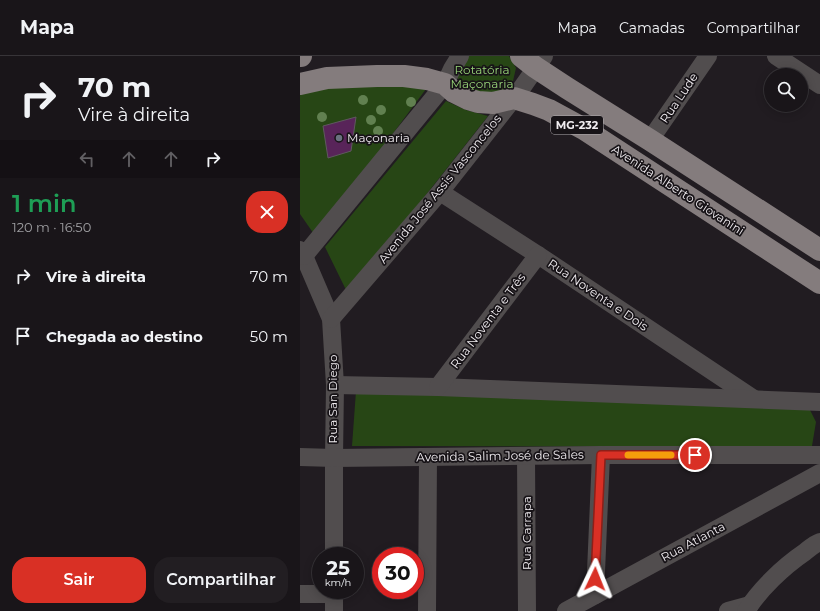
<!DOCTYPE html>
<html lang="pt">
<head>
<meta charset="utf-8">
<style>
	:root { --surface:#191519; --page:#221e22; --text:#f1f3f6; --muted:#9f9fa2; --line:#373438; --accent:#d93025 }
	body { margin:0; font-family:Montserrat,sans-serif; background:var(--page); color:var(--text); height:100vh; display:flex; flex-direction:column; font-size:15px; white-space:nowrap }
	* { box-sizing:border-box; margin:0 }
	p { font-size:13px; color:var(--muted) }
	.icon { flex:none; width:22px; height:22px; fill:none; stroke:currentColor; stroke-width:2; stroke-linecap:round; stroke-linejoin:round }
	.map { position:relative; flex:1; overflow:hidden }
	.panel { display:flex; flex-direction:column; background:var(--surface); width:300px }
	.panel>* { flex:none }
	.guide { background:#191519; color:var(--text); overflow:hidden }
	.buttons { position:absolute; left:464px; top:12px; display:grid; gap:8px }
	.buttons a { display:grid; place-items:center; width:44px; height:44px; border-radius:50%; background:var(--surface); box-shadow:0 2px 10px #0003,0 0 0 1px var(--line); font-size:20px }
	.speed { position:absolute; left:12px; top:491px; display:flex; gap:8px; font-size:20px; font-weight:700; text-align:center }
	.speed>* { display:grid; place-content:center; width:52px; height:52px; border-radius:50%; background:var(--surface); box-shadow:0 2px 10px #0003,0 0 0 1px var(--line); line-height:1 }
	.speed small { font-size:10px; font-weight:400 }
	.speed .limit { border:6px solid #d22; background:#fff; color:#111 }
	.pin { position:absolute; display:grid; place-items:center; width:34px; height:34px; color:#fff; margin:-17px; border:2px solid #fff; border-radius:50%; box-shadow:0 1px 4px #0007 }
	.me { position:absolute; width:44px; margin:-22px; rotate:2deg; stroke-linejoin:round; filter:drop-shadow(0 0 3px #0008) }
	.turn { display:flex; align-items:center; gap:14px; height:84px; padding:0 12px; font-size:18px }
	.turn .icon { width:52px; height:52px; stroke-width:2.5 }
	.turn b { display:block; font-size:28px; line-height:34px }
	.lanes { display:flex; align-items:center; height:38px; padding:0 12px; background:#0003; justify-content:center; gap:20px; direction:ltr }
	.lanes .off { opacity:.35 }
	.round { display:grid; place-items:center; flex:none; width:42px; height:42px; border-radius:16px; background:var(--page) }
	.headline { display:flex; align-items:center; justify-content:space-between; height:68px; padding:0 12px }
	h1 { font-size:24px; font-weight:600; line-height:30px; color:#1e9e55 }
	.action { display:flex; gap:8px; margin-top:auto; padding:8px 12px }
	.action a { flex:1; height:46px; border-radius:16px; background:var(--accent); color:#fff; font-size:16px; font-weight:600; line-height:46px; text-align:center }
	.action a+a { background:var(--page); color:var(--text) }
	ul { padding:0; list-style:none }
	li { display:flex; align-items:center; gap:12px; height:60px; padding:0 12px }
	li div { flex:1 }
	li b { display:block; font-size:15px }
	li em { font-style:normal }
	header { display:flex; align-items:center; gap:24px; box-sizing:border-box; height:56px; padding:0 20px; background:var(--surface); border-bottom:1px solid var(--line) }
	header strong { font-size:19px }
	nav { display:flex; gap:22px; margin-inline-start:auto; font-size:14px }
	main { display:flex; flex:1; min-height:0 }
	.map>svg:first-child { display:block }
</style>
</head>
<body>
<header>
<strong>Mapa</strong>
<nav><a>Mapa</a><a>Camadas</a><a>Compartilhar</a></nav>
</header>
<main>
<section class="panel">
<div class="guide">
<div class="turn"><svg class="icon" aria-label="right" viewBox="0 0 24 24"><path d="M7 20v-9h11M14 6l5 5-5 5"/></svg><div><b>70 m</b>Vire à direita</div></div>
<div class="lanes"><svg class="icon off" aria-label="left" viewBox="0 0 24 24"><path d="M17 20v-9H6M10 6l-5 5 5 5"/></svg><svg class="icon off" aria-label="ahead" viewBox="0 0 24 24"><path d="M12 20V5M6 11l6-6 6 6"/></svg><svg class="icon off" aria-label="ahead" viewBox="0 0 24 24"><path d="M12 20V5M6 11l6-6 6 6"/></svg><svg class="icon" aria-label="right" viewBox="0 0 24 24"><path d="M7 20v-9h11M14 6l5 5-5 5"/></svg></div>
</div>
<div class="headline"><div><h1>1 min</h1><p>120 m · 16:50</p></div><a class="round" style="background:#d93025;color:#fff"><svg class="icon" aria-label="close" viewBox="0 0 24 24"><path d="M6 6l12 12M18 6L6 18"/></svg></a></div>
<ul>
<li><svg class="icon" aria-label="right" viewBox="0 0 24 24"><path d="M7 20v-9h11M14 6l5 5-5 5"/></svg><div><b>Vire à direita</b></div><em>70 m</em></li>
<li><svg class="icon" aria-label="arrive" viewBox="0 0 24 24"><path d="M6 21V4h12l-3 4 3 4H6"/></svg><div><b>Chegada ao destino</b></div><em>50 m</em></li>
</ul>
<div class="action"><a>Sair</a><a>Compartilhar</a></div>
</section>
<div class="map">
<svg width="520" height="555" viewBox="0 0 520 555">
	<rect width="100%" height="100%" fill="#211c21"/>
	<g fill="#274615">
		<path d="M165,0H209L216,12L213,25L205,36L191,42L161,31L157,21Z"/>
		<path d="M72,24L126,33L16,181L0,158V37Z"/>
		<path d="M146,45L166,54L188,60L48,238L25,191Z"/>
		<path d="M56,335L509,352L516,366L512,390L501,391L52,390Z"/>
	</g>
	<path fill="#582459" stroke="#5f595f" d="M56,61L51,95L28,102L23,70Z"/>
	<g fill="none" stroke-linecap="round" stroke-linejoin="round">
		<g stroke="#514d4e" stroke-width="18">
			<path d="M476,0L520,29"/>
			<path d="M350,84L408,0"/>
			<path d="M140,136L238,199L454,343"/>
			<path d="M0,194L4,200L31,263L35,329L34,402V500"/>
			<path d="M4,200L145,28L152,13L160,0"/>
			<path d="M31,263L140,136L221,33L244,0"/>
			<path d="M35,329L138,331L520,346"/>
			<path d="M138,331L238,199"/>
			<path d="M226,400L227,555"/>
			<path d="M0,401L34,402L301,399H520"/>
			<path d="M0,538H34"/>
			<path d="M295,539L301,399"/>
			<path d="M34,555V534"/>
			<path d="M127,555L128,401"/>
			<path d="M266,555L520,417"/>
			<path d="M428,555L450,549"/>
			<path d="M446,555C460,533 483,511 505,496C510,492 514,488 520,486"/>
		</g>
		<g stroke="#847c7d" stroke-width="22">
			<path d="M0,0H1"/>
			<path d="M221,0L235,11L267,32L350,84L520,194"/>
			<path d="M0,28L27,22L77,20H104L127,23L145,28L154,36L168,43L178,46L193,47L214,42L233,48L249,54L284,73L520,227"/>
		</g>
	</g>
	<g fill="#618050">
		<circle cx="63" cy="44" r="5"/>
		<circle cx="111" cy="46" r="5"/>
		<circle cx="81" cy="54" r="5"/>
		<circle cx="22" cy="61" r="5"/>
		<circle cx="71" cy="64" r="5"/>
		<circle cx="78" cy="75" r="5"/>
	</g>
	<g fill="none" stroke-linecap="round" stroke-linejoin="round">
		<g stroke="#8d1f18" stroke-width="10">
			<path id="route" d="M295,523L301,399H395"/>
		</g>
		<use href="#route" stroke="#d93025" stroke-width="7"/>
		<path stroke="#f59e0b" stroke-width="7" d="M328,399H371"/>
	</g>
	<circle fill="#6b7280" stroke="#171317" stroke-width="1.5" cx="39" cy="82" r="4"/>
	<g text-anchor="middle" stroke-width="3.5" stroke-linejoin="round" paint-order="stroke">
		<rect fill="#171317" stroke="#b0acb0" stroke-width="1" x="251" y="60" width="52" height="18" rx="3"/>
		<g font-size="11" font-weight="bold" fill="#f1edf1">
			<text x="277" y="73">MG-232</text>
		</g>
		<g font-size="12" fill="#96d277" stroke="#171317">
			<text x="182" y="18">Rotatória<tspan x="182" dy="14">Maçonaria</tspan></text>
		</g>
		<g font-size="12" fill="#f1edf1" stroke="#171317">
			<text transform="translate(379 42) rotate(-56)" y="4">Rua Lude</text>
			<text transform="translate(140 133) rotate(-51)" y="4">Avenida José Assis Vasconcelos</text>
			<text transform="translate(378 134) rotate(33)" y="4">Avenida Alberto Giovanini</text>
			<text transform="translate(298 239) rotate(34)" y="4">Rua Noventa e Dois</text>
			<text transform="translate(188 265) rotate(-53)" y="4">Rua Noventa e Três</text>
			<text transform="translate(33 343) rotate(-90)" y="4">Rua San Diego</text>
			<text transform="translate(200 400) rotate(-1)" y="4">Avenida Salim José de Sales</text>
			<text transform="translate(227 477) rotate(-90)" y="4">Rua Carrapa</text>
			<text transform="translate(393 486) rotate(-28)" y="4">Rua Atlanta</text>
		</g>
		<g font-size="12" fill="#f1edf1" stroke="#171317" text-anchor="start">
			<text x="47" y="86">Maçonaria</text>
		</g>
	</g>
</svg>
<div class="buttons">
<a><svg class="icon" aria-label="search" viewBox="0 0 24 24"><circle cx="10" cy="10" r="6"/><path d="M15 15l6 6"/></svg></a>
</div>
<div class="speed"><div>25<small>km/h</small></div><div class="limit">30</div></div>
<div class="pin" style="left:395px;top:399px;background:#d93025"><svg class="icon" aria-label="arrive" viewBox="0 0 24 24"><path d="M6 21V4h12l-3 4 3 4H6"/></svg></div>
<svg class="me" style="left:295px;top:523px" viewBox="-20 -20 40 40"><path d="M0-17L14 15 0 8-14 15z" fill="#d93025" stroke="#fff" stroke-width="4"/></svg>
</div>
</main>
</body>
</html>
